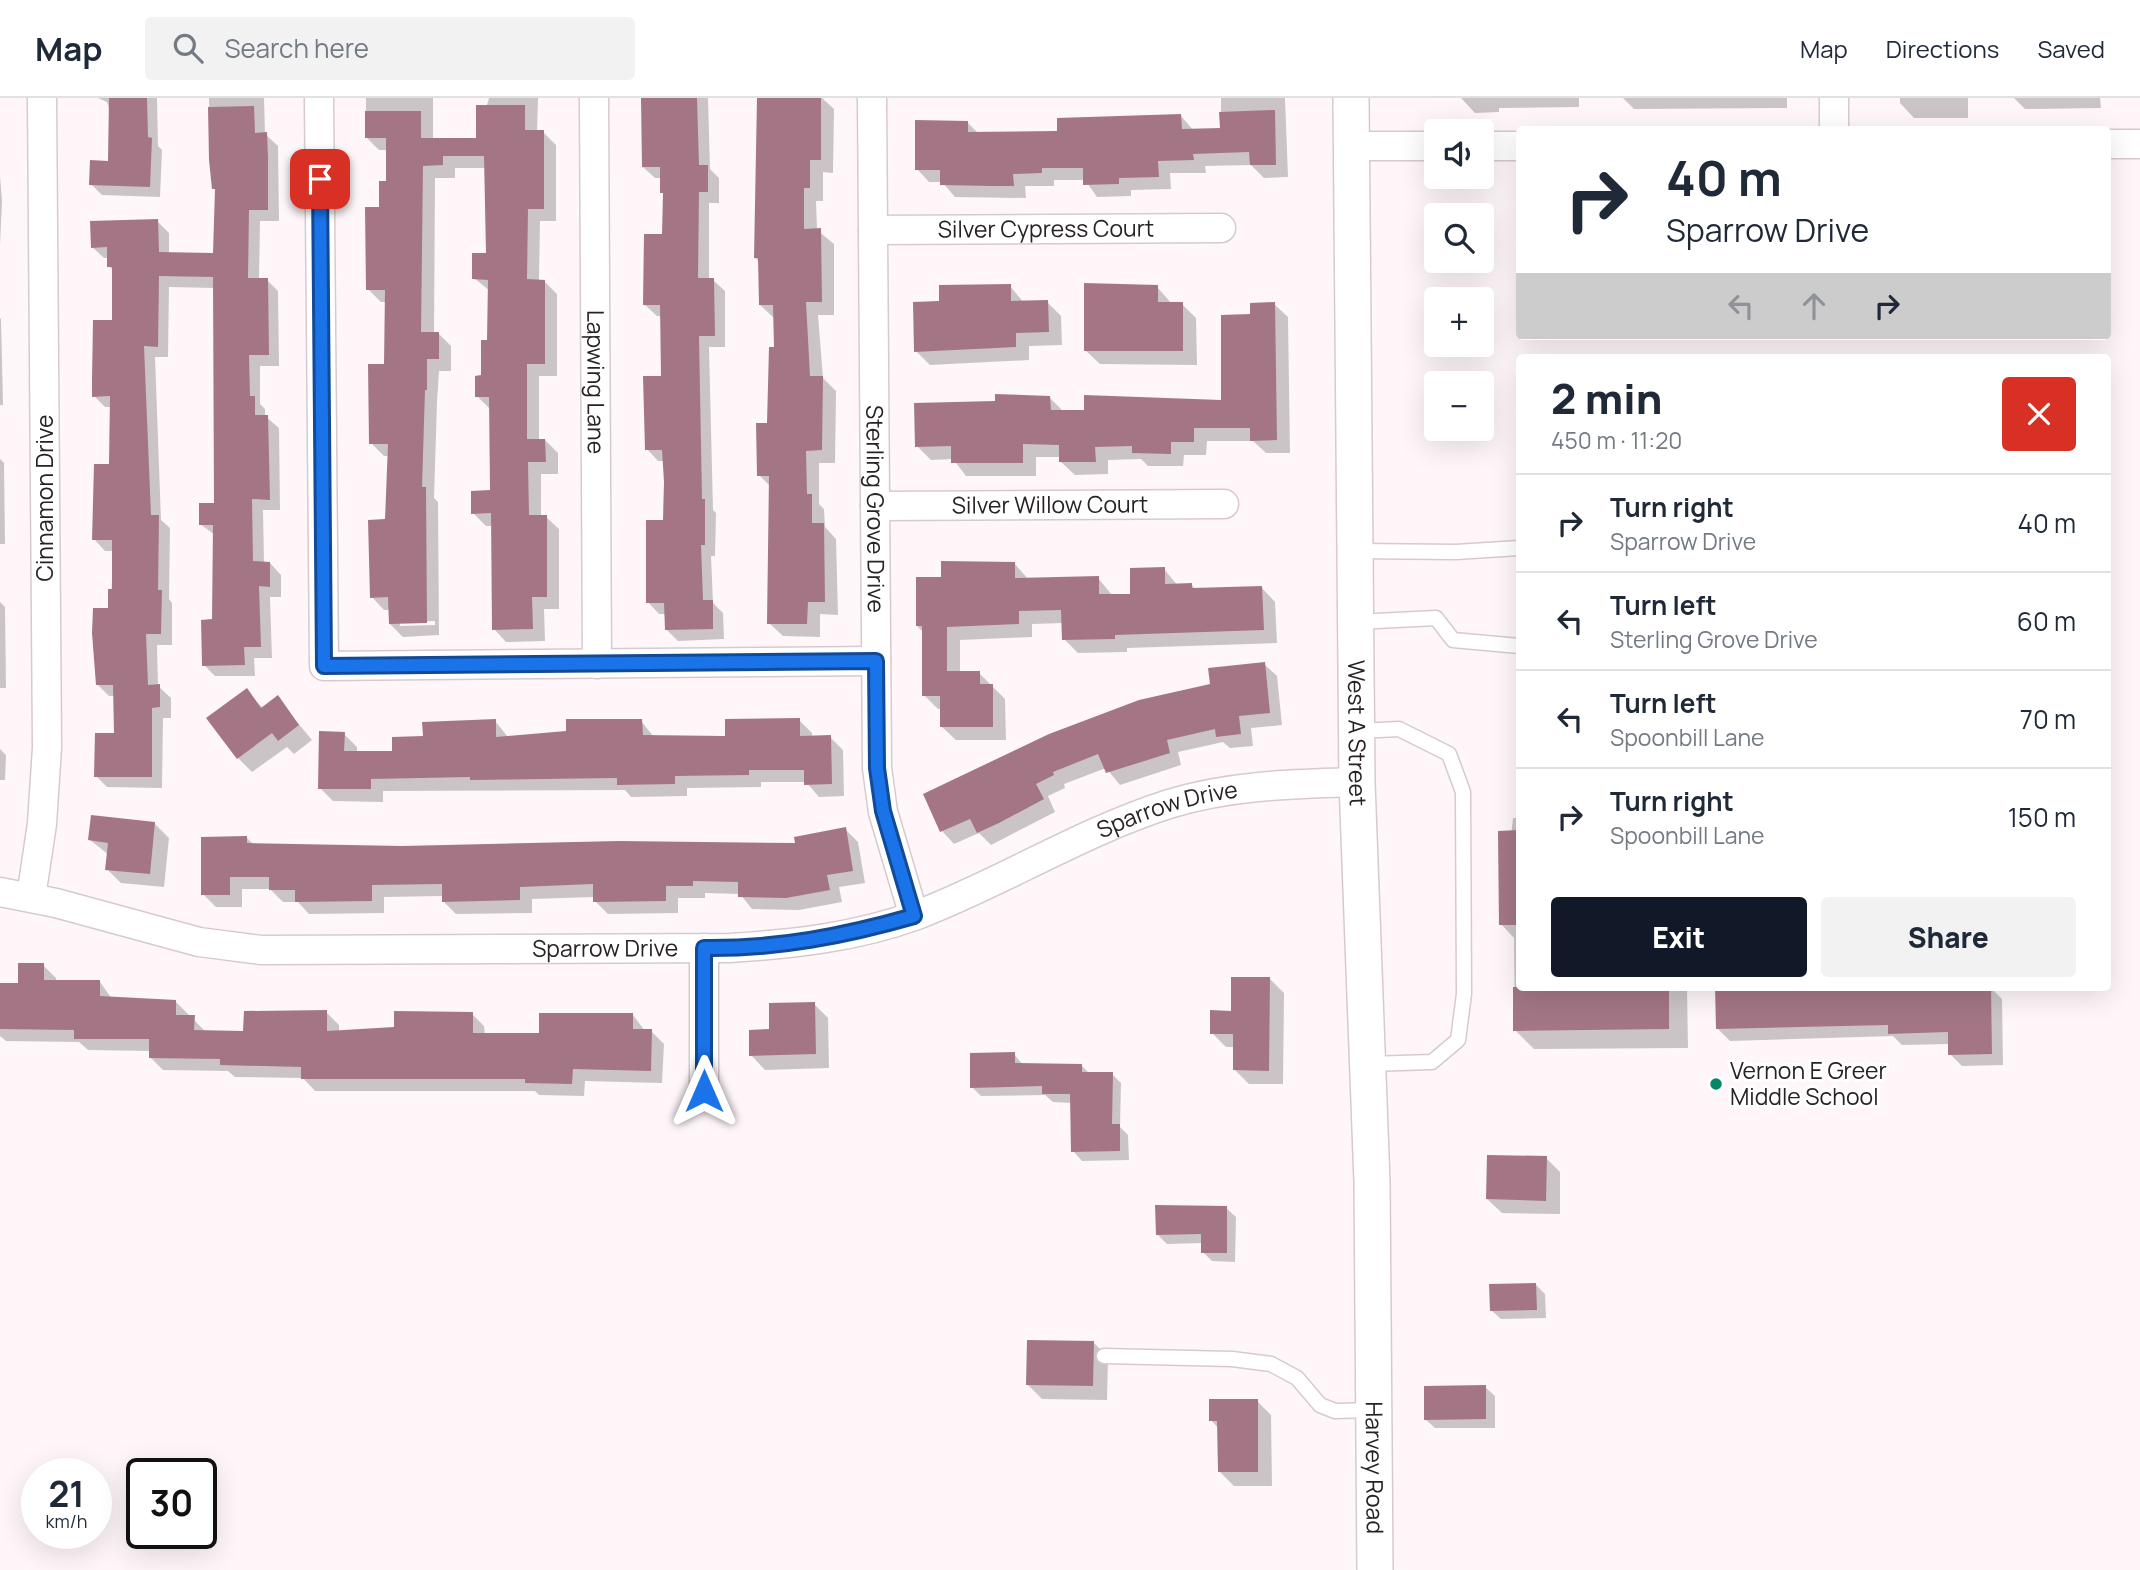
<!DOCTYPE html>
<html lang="en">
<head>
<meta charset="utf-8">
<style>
	:root { --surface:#fff; --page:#f2f2f3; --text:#1f2937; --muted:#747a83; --line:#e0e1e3; --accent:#111827 }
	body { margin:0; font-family:Manrope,sans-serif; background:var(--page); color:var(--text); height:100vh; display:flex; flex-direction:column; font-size:26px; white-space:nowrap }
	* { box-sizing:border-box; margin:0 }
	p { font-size:23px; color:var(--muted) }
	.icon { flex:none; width:38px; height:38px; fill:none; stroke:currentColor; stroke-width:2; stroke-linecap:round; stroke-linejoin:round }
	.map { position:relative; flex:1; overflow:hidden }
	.details { position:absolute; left:1516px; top:256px; width:595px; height:637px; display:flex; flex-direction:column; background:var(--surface); border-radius:7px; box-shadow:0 7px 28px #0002 }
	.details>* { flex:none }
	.top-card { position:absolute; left:1516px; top:28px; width:595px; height:214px; border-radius:7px; box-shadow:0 7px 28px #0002; background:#fff; color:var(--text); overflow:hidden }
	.buttons { position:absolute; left:1424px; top:21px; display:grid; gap:14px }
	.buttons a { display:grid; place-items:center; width:70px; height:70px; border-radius:7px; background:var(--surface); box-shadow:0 7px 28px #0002; font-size:35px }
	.speed { position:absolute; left:21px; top:1360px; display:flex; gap:14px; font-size:35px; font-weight:700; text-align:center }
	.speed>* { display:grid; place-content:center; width:91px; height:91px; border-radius:50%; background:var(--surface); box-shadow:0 7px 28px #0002; line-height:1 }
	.speed small { font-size:18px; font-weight:400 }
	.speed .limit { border:4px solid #111; border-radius:10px; background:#fff; color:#111 }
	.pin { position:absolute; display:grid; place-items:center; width:60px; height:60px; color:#fff; margin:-30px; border-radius:14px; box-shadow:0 4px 10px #0006 }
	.me { position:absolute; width:77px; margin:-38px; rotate:0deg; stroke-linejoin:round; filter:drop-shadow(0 0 5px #0008) }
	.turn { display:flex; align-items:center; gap:24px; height:147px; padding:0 35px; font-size:32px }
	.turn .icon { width:91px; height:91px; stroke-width:2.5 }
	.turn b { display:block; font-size:49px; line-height:60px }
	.lanes { display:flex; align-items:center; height:66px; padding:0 35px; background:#0003; justify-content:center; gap:35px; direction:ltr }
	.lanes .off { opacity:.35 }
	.round { display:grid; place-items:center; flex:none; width:74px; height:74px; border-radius:7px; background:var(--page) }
	.overview { display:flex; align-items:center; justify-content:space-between; height:119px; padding:0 35px }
	h1 { font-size:42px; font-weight:800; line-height:52px }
	.primary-button { display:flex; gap:14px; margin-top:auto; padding:14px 35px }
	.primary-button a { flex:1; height:80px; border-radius:7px; background:var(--accent); color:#fff; font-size:28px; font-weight:800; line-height:80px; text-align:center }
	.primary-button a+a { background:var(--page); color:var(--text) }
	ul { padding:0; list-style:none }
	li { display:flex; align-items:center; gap:21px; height:98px; padding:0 35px; border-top:2px solid var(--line) }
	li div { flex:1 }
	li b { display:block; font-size:26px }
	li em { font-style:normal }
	header { display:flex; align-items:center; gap:42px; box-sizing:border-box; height:98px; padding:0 35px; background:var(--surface); border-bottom:2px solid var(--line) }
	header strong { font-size:33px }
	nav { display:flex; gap:38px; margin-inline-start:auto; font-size:24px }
	.search { width:490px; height:63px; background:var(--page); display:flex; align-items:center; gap:18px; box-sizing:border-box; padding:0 24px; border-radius:7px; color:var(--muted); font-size:26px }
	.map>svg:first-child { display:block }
</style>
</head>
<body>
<header>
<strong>Map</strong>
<div class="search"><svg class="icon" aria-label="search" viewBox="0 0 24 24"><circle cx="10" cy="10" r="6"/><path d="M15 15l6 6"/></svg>Search here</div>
<nav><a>Map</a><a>Directions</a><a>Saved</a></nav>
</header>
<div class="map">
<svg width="2140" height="1472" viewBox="0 0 2140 1472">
	<rect width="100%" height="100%" fill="#fef6f9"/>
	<g fill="#0003" fill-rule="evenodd">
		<path d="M98,0H157L158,48L162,52L160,99L102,97L91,86L110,65L111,16L107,4Z"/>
		<path d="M209,0H264L265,36L278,48L279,123H260L259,182H267L278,193L279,268H260V306L265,311V318L279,330L280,412H263L264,465H270L281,477V499H270L272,560H254L255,578H215L204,567L214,523L215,437L200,426L215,407V190L169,189L168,259H155L161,422L170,430L169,501L172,505V547H157L158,588L171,600V620H163L162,690L107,689L96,678L116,637L115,598H109L97,586L110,512L114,453H105L94,441L111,368L112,309H105L94,298L113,224L114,173L109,168V160H104L92,149L157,123L169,135V156H214L217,93L213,90L210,62Z"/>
		<path d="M366,0H433V42L477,41L489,0H538L537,34H543L556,47V123H540L539,183H544L557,196V278H539V342H545L558,355V376H541V419H546L559,431V511H544L545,543L506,544L494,531L493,428H486L473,415L492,394L490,311L477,298L489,244L490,193L474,180L487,157L486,70H455V80H435L434,235H438L451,248V273H439L437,304L434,400L438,404L439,537L403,539L390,526V512H384L372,499L387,423L390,358H384L371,345L386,268V204H381L368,191L388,85V52H379L366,39ZM435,523V527L400,528V524Z"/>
		<path d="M643,0H708L710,71L719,80V105H709V182H713L725,193V249H709L713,412L716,415L715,458H711L713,505L723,515L724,541L678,543L666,531V516H659L648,504L665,423L664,363H658L647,351L663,280L662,218H657L645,207L664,138L665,97L662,80H655L643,69Z"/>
		<path d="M759,0H822L834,11L833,75L823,74V103H816L817,132L834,146V217H818L823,280L836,293L835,365H819V406L824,411L825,429L836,441L838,517L820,516V539L783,538L769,525L771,389L759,377L769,327L776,251L774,220L760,207V164L755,160Z"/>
		<path d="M1221,0H1285L1288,79L1264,80L1251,67L1205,68L1206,75H1170L1171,91L1131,92V98L1097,99L1085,82H1054V88H1025L1026,100L955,99L942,84H929L917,71L967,24L979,36L1059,35L1181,18L1194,33L1221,32Z"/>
		<path d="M1461,0H1579V9L1499,10V14L1475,15Z"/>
		<path d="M1623,0H1787V10L1634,11Z"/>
		<path d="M1900,0H1968V20H1914L1900,5Z"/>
		<path d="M2014,0H2100L2101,10L2025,11Z"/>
		<path d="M0,78L2,103L0,147Z"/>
		<path d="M1010,188L1024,205L1047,204L1061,218L1062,247L1029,248V262L930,267L916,253L941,205Z"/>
		<path d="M1157,189L1172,206H1182L1196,220L1197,267L1100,266L1085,252Z"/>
		<path d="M1274,206L1288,219L1290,355H1266L1253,343H1207L1206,357H1184L1183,368H1148L1141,361L1108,362V376L1075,377L1061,364V359H1036V378H966L953,361L931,362L917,348L997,305L1049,299L1064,314L1223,304L1252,218Z"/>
		<path d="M0,220L1,221L3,307H0Z"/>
		<path d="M0,361L4,365L5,446H0Z"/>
		<path d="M1014,465L1028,481L1098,480L1112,497H1132L1164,471L1178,488L1192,487L1196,492L1262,490L1275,504L1277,545L1127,550V554L1078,555L1064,541V525L1032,526V539L960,542V575H979L1005,601L1006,642H956L942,629V611H938L924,597L923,534L917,528L942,481Z"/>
		<path d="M0,504L5,509L6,590H0Z"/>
		<path d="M1264,566L1277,578L1282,627L1251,630L1253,648L1230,650L1223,644L1178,654L1181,667L1120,687L1106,670L1064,686L1065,690L1048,698L1055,714L991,747L979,735L954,746L942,733L925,697Z"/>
		<path d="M246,593L263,610L277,600L312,642L294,656L287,649L252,674L238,660Z"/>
		<path d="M799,622L812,635V639H830L843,652L844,698L819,699L806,684H761V689L687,690V698L631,699L625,692L383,693V704L333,703L320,690L344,636L357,649V655H394L424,640L495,623L508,639L568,635L641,623L654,639H727Z"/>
		<path d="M0,651L6,657L5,682H0V732Z"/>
		<path d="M1513,720H1519V889H1687L1688,950L1534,951L1515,932L1514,840L1501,826Z"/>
		<path d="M154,725L169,740L164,789L121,785L107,771L109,757L90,742Z"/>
		<path d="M845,731L858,744L865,785L839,789L842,804L799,812L752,811L740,796L705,795V800H678V815L608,816L595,803V799L532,801V815L456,816L443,803V798L384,799V815L309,816L298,804H283L270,791H242V809H216L203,796L247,740L254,747L402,750L797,747Z"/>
		<path d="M43,867L56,880V884H100L112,901L175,903L206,934H245L326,914L339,927V934L395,931L472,916L484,928L485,937H540L633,917L645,933H651L664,946L662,985L585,983L584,998L539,997L535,993H315L303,980L235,979L228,973L163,972L150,959L151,953L88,952L79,944L6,943L0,938V886H20Z"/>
		<path d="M1270,881L1284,895L1283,986H1249L1235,972V949H1226L1212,935Z"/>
		<path d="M1717,889H1990L2002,901L2003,967L1962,968L1950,956V946L1902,947L1893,938L1730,943L1718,931Z"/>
		<path d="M814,906L828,920L829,970L765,972L751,957L771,933Z"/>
		<path d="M1014,956L1023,967H1081L1089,975L1112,976L1121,985L1120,1029L1128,1037L1129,1062L1082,1063L1073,1053L1072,1005L1053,1004L1045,997L981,998L972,989Z"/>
		<path d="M1546,1060L1560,1074V1116L1502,1115L1487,1101Z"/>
		<path d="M1226,1110L1236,1119L1235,1164L1212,1163L1203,1154V1145L1167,1146L1157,1136Z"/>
		<path d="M1536,1187L1545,1196L1546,1220L1501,1221L1491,1212Z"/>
		<path d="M1093,1244L1108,1259L1107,1302L1042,1301L1028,1287Z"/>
		<path d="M1485,1289L1495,1298V1330H1435L1425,1321Z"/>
		<path d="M1257,1303L1271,1317L1272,1388H1234L1220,1374L1219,1331L1211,1322Z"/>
	</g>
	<g fill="#a47685">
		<path d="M109,0H147L148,39L152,40L150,89L89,87L90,62L108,63Z"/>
		<path d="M641,0H697L699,67H708V94H699L698,180H714L715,238H699L702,401H705V447H701L703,502H713V531L665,532L664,505H646V422H663L664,384L662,352H645L643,278H661L660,207H643L644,136H662L663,95H660V69H642Z"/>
		<path d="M757,0H821V62H810V90H804V131L821,130L822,204H806L810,278H823L822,352L806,353L807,396H812V425H824L825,504H808L807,526H767L769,378H757L756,325H767L769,249H774L773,207H759L758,160H754Z"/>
		<path d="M476,7H525V32H544V111H528L527,181L545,182V266H527V341H545L546,364H528L529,417H547V499H532L533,531L492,532L491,415L471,416V393L490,392L489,299H475V278L481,277V242H487L488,182L472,181V155H486L484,58H443V67L423,68L421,234H439V261H427V292H425L422,389H426L427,525L389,526L388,499L370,500L368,422L385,421L388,346H369L368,266H384L385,192H366L365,109H379V83H386V40H365V13H421V40H476Z"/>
		<path d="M254,8L255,35L267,34L268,60V112H249L248,180H268L269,257H249L250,298H255V317H268L270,402L252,401L253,463L270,464V489L259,488L261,549H244L245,567L202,568L201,522L212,521L213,427H199V405H214L213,179L159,178L158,249L144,248L151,417H159L158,492H162L161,536H146L148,587L160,586V609L152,610V679H94L95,635H114L113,587H96L92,535L93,510H108V491H112V442H92L94,366H109L110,298L92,299V281L93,222H112V169H107V149L91,150L90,123L158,121L159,154L213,155L215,91H212L209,62L208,9Z"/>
		<path d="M1275,12L1276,67H1250L1249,54L1193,56L1194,62L1158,63L1159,79L1119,80V86L1083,87V70H1042V75L1013,76L1014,88H991L940,87V72H915V22L968,23V34L1057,33V20L1181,16L1182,31L1220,30L1219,14Z"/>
		<path d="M1084,185L1158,187V204H1183V253H1084Z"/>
		<path d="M1011,186V203L1048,202L1049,234L1016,235V249L914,254L913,204L939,203V187Z"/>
		<path d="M1275,204L1277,342L1250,343V330H1194V344H1171V356L1132,355V348L1095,349L1096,364H1059V347L1023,346V365H951V348L915,349L914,305L995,303V296L1050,298L1051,312H1084V297L1221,302V217L1250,216V205Z"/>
		<path d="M941,463L1015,464V480L1099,478V496H1130V470L1165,469V486L1192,485V490L1262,488L1264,532L1115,537V541L1062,542L1061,512L1019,513V526L947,529V573H980V586H993V629H940V598H922V528H916V479H941Z"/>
		<path d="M1265,564L1270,615L1239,618L1241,636L1216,639L1215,631L1167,642L1170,655L1106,675L1098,656L1053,674L1054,677L1036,686L1044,701L999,725L977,735L970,721L940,734L923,696L1049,636L1139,602L1210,586L1208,570Z"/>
		<path d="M247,590L261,610L278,597L299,627L278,643L272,635L237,661L206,620Z"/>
		<path d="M800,620V638L831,637L832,686L804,687V672H749V677L675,678V686L617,687V680L470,682V679L371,681V691H318L319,633L345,634L344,653H392V639L423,638L422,624L496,621V639L566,633V621H642L643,637L725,638V621Z"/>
		<path d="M91,717L155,724L150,776L105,772L108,745L88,742Z"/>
		<path d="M846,729L853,773L827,777L830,792L786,800L738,799V784L693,783V788H666V803L593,804V786L520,789V802L442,804V786L372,787V803L295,804V792H269V779H230V797H201V739L247,738V745L402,748L619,743L795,745L794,739Z"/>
		<path d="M1519,732V827H1499L1498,733Z"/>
		<path d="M18,865H44V882H100V898L176,902V917H195L194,932L243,933L244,913L327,912V933L394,929V913L473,914V935H539V915H633V931H652L651,973L573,971L572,986L525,985V981H301V969L220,967V961L149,960V941H74V932L0,931V885H18Z"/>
		<path d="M1231,879H1270L1269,973L1233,972V936H1210V912L1231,913Z"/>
		<path d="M1513,889H1669V931L1513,933Z"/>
		<path d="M1715,889H1991L1992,956L1948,957V934L1888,936V927L1716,931Z"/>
		<path d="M815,904L816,956L749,958V932L769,931V905Z"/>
		<path d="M1015,954V965L1082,966V974H1113L1112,1026H1120V1053L1071,1054L1070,996H1042V988L970,990V955Z"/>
		<path d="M1487,1057L1547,1058L1546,1103L1486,1101Z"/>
		<path d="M1155,1107L1227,1108V1155H1201V1136L1156,1137Z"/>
		<path d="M1536,1185L1537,1212L1490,1213L1489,1186Z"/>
		<path d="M1027,1242L1094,1243L1093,1288L1026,1287Z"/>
		<path d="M1486,1287V1321L1424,1322V1288Z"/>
		<path d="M1209,1301H1258V1374H1218L1217,1323H1209Z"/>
	</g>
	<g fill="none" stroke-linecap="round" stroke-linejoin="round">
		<g stroke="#d7cace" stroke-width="17">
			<g id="service">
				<path d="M1356,453L1456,454L1519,450"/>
				<path d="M1356,524L1436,520L1453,542L1519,548"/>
				<path d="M1358,633L1399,631L1449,656L1463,694L1464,896L1458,942L1432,964L1369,966"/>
				<path d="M1104,1258L1232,1261L1271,1266L1297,1280L1320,1307L1335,1313L1374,1312"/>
			</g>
		</g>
		<g stroke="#d7cace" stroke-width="31">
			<g id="minor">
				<path d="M319,0L324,568L876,563"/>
				<path id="s1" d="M594,0L597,566"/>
				<path id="s2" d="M872,0L877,670L883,714L914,818"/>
				<path d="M1834,0V32"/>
				<path d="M2107,46H2140"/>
				<path d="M1351,48H1437"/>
				<path d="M1482,48H1519"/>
				<path id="s3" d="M873,132L1221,130"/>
				<path id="s4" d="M875,408L1224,406"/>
				<path id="s5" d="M0,794L56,805L199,844L261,852L730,850C794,846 857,839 917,817C1003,784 1081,734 1169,706C1230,687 1294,686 1357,684"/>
				<path d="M31,799L42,726L47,650L42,0"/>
				<path d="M704,850V993"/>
			</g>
		</g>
		<g stroke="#d7cace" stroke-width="38">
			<g id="tertiary">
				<path id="s6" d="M1351,0L1357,684L1372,1084L1375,1472"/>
			</g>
		</g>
		<use href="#service" stroke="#fff" stroke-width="14"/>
		<use href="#minor" stroke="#fff" stroke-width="28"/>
		<use href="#tertiary" stroke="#fff" stroke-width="35"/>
	</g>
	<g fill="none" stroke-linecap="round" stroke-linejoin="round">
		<g stroke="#114b97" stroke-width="18">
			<path id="route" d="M320,81L324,568L876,563L877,670L883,713L914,818C844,838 777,851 704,850V993"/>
		</g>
		<use href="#route" stroke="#1a73e8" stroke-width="12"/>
	</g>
	<circle fill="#078567" stroke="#fff" stroke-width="2.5" cx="1716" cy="986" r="7"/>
	<g text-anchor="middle" stroke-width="6" stroke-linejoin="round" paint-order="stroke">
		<g font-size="23" fill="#272224" stroke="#fff">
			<text dy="8" stroke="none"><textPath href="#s3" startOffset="173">Silver Cypress Court</textPath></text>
			<text dy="8" stroke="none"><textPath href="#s1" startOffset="284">Lapwing Lane</textPath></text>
			<text transform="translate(45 400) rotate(-90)" y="8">Cinnamon Drive</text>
			<text dy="8" stroke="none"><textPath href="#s4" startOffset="175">Silver Willow Court</textPath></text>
			<text dy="8" stroke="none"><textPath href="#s2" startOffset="411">Sterling Grove Drive</textPath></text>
			<text dy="8" stroke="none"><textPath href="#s6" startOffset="635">West A Street</textPath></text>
			<text dy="8" stroke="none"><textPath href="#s5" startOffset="1200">Sparrow Drive</textPath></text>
			<text dy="8" stroke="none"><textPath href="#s5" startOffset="612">Sparrow Drive</textPath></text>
			<text dy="8" stroke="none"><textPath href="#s6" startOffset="1370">Harvey Road</textPath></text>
		</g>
		<g font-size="23" fill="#272224" stroke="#fff" text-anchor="start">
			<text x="1730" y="981">Vernon E Greer<tspan x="1730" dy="26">Middle School</tspan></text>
		</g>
	</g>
</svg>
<div class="buttons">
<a><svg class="icon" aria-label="sound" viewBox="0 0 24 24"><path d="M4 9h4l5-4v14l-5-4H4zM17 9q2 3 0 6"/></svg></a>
<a><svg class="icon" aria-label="search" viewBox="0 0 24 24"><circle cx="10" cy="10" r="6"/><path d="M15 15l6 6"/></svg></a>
<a>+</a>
<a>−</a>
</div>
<div class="speed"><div>21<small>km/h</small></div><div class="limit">30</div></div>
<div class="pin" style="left:320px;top:81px;background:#d93025"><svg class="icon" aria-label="arrive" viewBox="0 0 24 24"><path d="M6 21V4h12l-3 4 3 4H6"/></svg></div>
<svg class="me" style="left:704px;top:993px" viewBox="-20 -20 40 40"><path d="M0-17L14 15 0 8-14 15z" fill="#1a73e8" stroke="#fff" stroke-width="4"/></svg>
<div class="top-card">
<div class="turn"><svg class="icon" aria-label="right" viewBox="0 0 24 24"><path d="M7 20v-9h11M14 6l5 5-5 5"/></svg><div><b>40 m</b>Sparrow Drive</div></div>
<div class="lanes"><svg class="icon off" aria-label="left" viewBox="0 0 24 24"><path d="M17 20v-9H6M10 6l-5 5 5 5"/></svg><svg class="icon off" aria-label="ahead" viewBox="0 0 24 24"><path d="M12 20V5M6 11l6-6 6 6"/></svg><svg class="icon" aria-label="right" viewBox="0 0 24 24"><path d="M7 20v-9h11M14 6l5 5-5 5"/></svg></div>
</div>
<section class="details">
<div class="overview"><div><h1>2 min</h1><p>450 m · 11:20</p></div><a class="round" style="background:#d93025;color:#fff"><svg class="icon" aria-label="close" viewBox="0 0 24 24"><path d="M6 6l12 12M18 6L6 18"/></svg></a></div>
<ul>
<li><svg class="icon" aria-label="right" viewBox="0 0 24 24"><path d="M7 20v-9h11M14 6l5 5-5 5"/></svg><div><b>Turn right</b><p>Sparrow Drive</p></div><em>40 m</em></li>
<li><svg class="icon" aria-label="left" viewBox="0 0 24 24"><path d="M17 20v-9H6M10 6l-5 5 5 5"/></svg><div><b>Turn left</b><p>Sterling Grove Drive</p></div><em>60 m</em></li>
<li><svg class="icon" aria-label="left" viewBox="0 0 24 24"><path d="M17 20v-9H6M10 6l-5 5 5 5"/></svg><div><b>Turn left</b><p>Spoonbill Lane</p></div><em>70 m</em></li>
<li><svg class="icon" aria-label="right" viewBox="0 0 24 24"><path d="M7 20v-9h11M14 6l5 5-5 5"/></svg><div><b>Turn right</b><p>Spoonbill Lane</p></div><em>150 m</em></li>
</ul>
<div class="primary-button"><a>Exit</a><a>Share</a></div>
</section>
</div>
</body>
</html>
